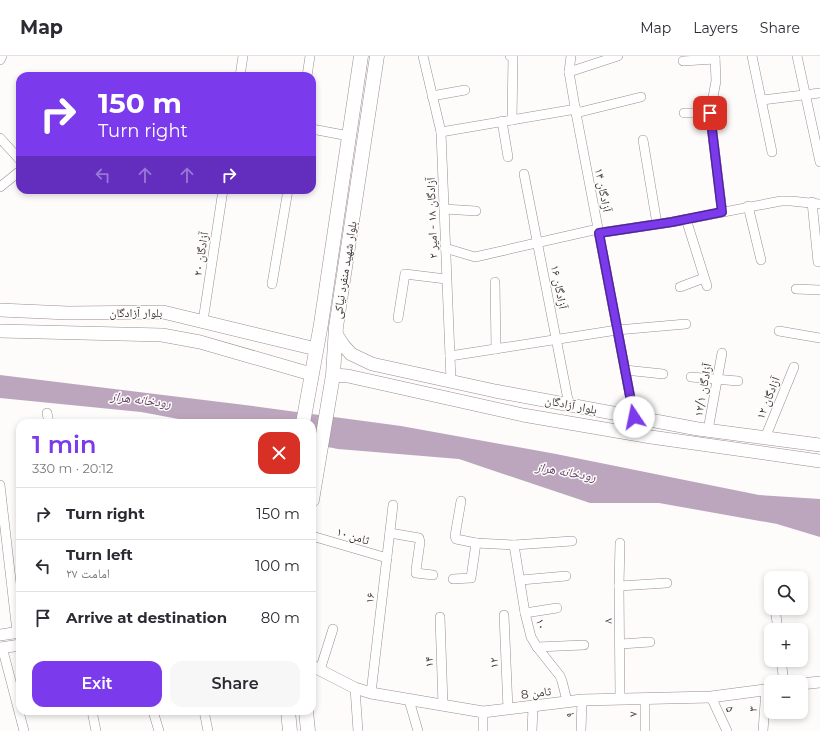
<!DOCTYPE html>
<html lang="en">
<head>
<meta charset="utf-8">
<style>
	:root { --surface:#fff; --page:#f7f7f7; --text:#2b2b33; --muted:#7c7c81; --line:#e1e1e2; --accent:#7c3aed }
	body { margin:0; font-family:Montserrat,"Noto Naskh Arabic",sans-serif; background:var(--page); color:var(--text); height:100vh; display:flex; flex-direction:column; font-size:15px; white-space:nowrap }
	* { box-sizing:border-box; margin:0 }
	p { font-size:13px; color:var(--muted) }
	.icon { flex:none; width:22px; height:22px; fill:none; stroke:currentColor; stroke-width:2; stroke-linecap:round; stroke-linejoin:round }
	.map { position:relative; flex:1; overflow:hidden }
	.details { position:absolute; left:16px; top:363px; width:300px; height:296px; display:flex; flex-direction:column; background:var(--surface); border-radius:12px; box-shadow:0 2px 6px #0003 }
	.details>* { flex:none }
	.guide { position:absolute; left:16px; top:16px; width:300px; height:122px; border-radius:12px; box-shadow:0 2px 6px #0003; background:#7c3aed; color:#fff; overflow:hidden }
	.tools { position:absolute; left:764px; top:515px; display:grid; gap:8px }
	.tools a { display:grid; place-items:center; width:44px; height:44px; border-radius:8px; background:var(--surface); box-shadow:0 2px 6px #0003; font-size:20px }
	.pin { position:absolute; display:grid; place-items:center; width:34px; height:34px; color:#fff; margin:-17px; border-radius:8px; box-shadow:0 2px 6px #0006 }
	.me { position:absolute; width:44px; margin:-22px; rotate:349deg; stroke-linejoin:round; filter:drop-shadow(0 0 3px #0008) }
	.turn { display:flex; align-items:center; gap:14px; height:84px; padding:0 16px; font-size:18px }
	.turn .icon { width:52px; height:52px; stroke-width:2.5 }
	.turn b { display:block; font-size:28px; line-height:34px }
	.lanes { display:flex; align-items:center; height:38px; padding:0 16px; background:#0003; justify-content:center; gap:20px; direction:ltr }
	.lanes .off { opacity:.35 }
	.round { display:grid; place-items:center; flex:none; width:42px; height:42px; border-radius:12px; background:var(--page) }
	.headline { display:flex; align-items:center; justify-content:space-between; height:68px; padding:0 16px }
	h1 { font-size:24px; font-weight:600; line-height:30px; color:var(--accent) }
	.primary-button { display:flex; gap:8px; margin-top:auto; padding:8px 16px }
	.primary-button a { flex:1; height:46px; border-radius:12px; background:var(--accent); color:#fff; font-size:16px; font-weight:600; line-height:46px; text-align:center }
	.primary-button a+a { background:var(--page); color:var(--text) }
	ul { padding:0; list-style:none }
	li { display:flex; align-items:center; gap:12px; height:52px; padding:0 16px; border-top:1px solid var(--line) }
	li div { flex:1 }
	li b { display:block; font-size:15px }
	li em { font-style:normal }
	header { display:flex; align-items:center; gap:24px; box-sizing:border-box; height:56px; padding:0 20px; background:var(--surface); border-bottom:1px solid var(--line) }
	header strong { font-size:19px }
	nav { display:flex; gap:22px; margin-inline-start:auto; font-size:14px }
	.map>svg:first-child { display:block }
</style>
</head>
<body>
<header>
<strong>Map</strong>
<nav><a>Map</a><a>Layers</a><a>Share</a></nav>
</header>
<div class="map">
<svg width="820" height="675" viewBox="0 0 820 675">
	<rect width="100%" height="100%" fill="#fefbfb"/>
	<path fill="#bca6be" d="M0,319L253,350L401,370L556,398L759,439L820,443V481L777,468L659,447H590L459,403L338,393L312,388V367H200L141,356L0,342Z"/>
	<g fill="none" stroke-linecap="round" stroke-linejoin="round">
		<g stroke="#9a8e91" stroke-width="10">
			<g id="minor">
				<path d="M423,0L441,76L451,325"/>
				<path d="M510,0H513L512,64"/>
				<path d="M571,0L569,16L576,57L634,361"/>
				<path d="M715,0L716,25L710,57L722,155"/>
				<path d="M752,0L772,96"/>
				<path d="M797,0L820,106"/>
				<path d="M0,4L2,0"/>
				<path d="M683,5L715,3"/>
				<path d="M569,16L618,0"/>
				<path d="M240,20L243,0"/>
				<path d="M307,20L310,0"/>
				<path d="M432,40L465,34"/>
				<path d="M762,44L820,37"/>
				<path d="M576,57L641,41"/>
				<path d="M684,57H710"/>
				<path d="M502,65L508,101"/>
				<path d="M312,73L349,80"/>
				<path d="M441,76L576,53"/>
				<path d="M0,82L20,104"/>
				<path d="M643,84L657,168"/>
				<path d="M524,118L569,349"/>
				<path d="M0,131L20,115"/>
				<path d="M812,146L818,206"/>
				<path d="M748,150L761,204"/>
				<path d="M444,153L476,155"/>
				<path d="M686,163L707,230"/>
				<path d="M599,177L672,166L781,145H791L820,148"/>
				<path d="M445,192L475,201L598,173"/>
				<path d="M495,226L496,293"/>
				<path d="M272,228L288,134"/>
				<path d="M680,231L704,222"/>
				<path d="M796,233L820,234"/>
				<path d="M398,262L405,218L446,223"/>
				<path d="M203,265L223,134"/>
				<path d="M779,275L820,282"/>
				<path d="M450,300L617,274L686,268"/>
				<path d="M625,314L663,318"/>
				<path d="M691,321L738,325"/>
				<path d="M47,357L49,367"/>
				<path d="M708,374L722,297"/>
				<path d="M765,382L794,311"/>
				<path d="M0,429L17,576"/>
				<path d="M461,445L455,480L456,483L476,487"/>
				<path d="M390,477L419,482L420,486L416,514V517L433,519"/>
				<path d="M312,480L387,502"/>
				<path d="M620,487L619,530L620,642"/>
				<path d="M514,489L525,557L531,581L537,591L560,620L562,625L567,645"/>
				<path d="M453,523L471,522L476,487L514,489L572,485"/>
				<path d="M521,524L566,520"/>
				<path d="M619,530L667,527"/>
				<path d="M775,552L778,574"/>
				<path d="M525,557L557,552"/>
				<path d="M504,559L508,653"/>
				<path d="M440,561L443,649"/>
				<path d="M621,588L650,586"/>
				<path d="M2,591L24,675"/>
				<path d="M537,591L584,589"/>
				<path d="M781,604L784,626"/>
				<path d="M320,614L333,573"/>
				<path d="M355,632L358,675"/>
				<path d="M371,637L393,449"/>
				<path d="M711,641L727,675"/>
				<path d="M645,642V675"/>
				<path d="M409,644L418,675"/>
				<path d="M92,655L96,675"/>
				<path d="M153,655L159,675"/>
				<path d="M204,655L208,675"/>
				<path d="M483,656V675"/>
				<path d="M532,675L533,651"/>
				<path d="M581,675L582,644"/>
				<path d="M763,675L766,633"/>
			</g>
		</g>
		<g stroke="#9a8e91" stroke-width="12">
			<g id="tertiary">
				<path d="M0,579L20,576"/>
				<path d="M0,592L20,589"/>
				<path d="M312,610L355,632L371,637L483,656L582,644L711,641L771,633"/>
				<path d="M801,628L820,626"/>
			</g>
		</g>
		<g stroke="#9a8e91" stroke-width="14">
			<g id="secondary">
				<path d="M0,254L68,257L163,256L316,293"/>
				<path d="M0,275L162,279L200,286L311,318"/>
				<path d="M336,278L343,289L351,298L372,308L495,335L698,373L820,389"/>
				<path d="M333,319L348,320L523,359L651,381L820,405"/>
			</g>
		</g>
		<g stroke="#9a8e91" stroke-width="15">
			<g id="primary">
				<path d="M303,367L321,268L361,0"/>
				<path d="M312,444L333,319L336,271L377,0"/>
				<path d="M288,655L290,675"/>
				<path d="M306,655L308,675"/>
			</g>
		</g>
		<use href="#minor" stroke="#fff" stroke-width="9"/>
		<use href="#tertiary" stroke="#fff" stroke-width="11"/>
		<use href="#secondary" stroke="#fff" stroke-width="13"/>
		<use href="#primary" stroke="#fff" stroke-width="14"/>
	</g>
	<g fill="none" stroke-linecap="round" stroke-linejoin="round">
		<g stroke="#51269a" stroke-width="10">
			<path id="route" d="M634,361L599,177L672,166L722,156L710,57"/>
		</g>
		<use href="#route" stroke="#7c3aed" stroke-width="7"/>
	</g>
	<g text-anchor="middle" stroke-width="3" stroke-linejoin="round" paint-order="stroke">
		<g font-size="12" fill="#3d3839" stroke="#fefbfb">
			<text transform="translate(603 134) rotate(79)" y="4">آزادگان ۱۴</text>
			<text transform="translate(432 162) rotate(-92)" y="4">آزادگان ۱۸ - امیر ۲</text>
			<text transform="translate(201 198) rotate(-81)" y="4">آزادگان ۲۰</text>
			<text transform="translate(345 214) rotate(-81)" y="4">بلوار شهید منفرد نیاکی</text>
			<text transform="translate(559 231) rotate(79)" y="4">آزادگان ۱۶</text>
			<text x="136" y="261">بلوار آزادگان</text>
			<text transform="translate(703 334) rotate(-80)" y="4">آزادگان ۱۲/۱</text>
			<text transform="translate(768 342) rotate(-68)" y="4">آزادگان ۱۲</text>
			<text transform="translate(571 349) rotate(11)" y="4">بلوار آزادگان</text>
			<text transform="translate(353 480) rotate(17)" y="4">ثامن ۱۰</text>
			<text transform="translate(370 542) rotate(-83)" y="4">۱۶</text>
			<text transform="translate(608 565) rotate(-91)" y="4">۸</text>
			<text transform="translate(541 568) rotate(74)" y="4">۱۰</text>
			<text transform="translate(429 606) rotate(-92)" y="4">۱۴</text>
			<text transform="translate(494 607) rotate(-92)" y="4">۱۲</text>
			<text transform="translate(536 637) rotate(-8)" y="4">ثامن 8</text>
			<text transform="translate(730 653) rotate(64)" y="4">۵</text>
			<text transform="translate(753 653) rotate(-85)" y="4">۳</text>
			<text transform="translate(633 658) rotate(-90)" y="4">۷</text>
			<text transform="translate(570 659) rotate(-88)" y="4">۹</text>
		</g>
		<g font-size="13" font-style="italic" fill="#644367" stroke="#fefbfb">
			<text transform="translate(141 343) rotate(7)" y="5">رودخانه هراز</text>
			<text transform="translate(566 415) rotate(10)" y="5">رودخانه هراز</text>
		</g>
	</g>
</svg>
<div class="tools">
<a><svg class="icon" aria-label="search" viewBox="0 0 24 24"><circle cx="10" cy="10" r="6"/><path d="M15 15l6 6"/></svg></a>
<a>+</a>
<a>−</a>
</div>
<div class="pin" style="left:710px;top:57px;background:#d93025"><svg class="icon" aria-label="arrive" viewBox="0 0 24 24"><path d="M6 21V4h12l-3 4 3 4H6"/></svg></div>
<svg class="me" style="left:634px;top:361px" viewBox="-20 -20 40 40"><circle r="19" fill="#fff"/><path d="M0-13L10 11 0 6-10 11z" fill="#7c3aed"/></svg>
<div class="guide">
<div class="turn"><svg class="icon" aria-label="right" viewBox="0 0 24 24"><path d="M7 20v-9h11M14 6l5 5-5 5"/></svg><div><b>150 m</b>Turn right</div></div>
<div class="lanes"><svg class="icon off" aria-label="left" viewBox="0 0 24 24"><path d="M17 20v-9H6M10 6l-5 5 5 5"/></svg><svg class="icon off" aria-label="ahead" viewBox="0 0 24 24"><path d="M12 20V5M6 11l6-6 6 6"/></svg><svg class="icon off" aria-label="ahead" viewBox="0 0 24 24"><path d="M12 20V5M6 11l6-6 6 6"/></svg><svg class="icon" aria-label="right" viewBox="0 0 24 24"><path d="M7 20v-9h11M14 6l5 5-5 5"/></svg></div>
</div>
<section class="details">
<div class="headline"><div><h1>1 min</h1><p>330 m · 20:12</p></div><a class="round" style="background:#d93025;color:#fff"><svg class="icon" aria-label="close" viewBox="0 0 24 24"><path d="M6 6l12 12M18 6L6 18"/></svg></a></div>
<ul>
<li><svg class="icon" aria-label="right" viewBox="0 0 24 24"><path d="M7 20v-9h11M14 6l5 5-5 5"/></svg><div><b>Turn right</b></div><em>150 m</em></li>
<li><svg class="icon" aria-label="left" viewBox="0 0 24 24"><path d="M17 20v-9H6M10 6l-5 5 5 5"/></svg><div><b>Turn left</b><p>امامت ۲۷</p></div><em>100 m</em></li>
<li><svg class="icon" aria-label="arrive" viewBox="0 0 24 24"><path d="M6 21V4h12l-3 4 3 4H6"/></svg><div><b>Arrive at destination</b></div><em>80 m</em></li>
</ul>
<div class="primary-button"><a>Exit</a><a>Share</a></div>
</section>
</div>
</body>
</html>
